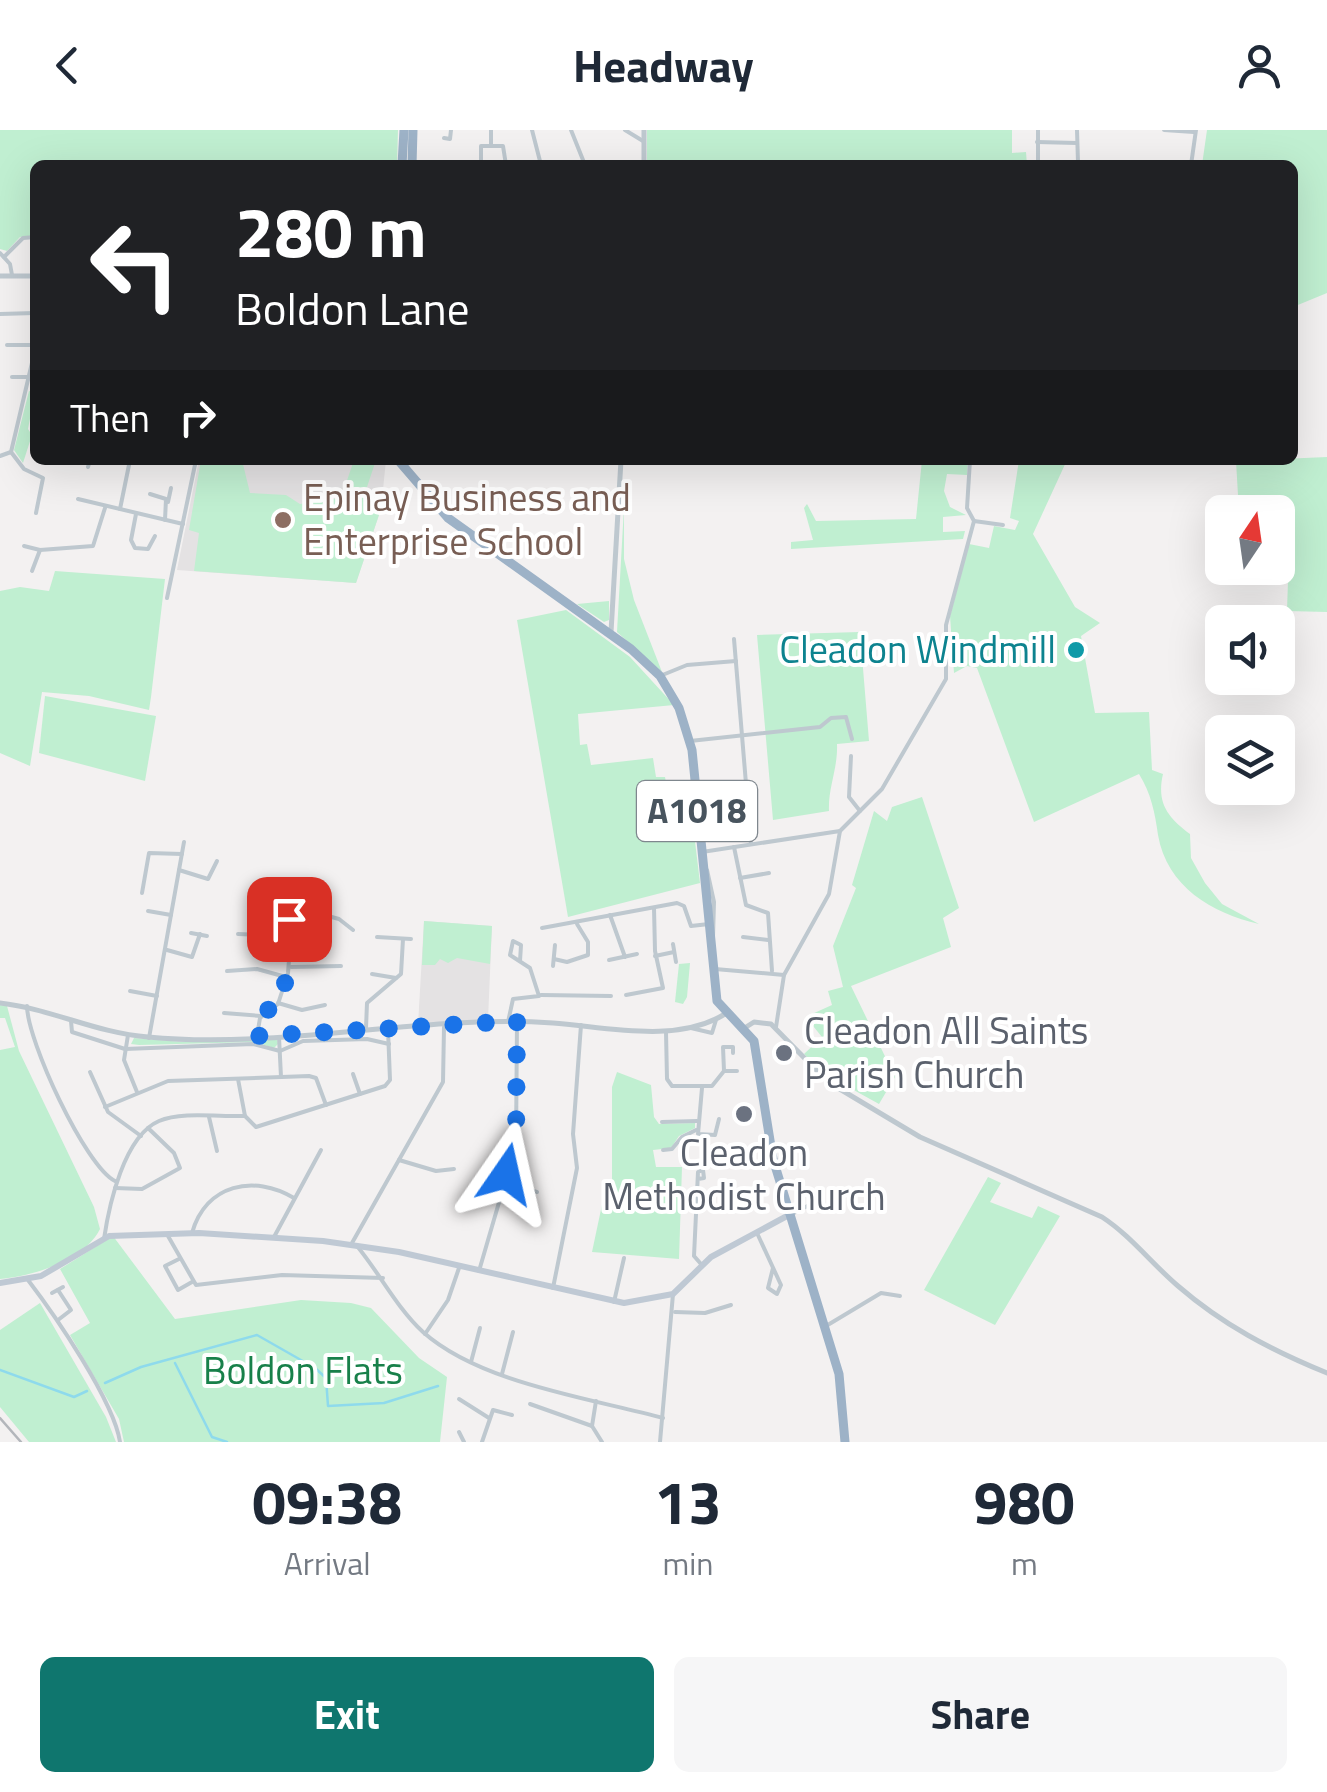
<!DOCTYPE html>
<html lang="en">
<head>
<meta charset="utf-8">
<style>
	:root { --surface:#fff; --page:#f6f6f7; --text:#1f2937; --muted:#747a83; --accent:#0f766e }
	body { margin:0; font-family:"Titillium Web",sans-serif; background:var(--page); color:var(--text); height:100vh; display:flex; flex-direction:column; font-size:38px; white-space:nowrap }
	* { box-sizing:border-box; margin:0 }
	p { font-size:32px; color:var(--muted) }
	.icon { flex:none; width:55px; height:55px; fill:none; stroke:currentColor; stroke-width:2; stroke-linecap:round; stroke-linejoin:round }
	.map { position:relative; height:1312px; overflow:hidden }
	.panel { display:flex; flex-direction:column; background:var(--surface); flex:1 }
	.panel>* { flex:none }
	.top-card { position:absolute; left:30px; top:30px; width:1268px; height:305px; border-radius:15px; box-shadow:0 10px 40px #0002; background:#202124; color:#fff; overflow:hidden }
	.needle { width:65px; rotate:13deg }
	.buttons { position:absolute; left:1205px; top:365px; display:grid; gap:20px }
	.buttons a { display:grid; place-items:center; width:90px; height:90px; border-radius:15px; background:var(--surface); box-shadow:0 10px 40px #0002; font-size:50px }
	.pin { position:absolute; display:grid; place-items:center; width:85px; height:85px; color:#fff; margin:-42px; border-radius:20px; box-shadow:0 5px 15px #0006 }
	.me { position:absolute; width:110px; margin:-55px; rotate:11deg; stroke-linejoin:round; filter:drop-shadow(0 0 8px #0008) }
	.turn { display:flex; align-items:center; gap:35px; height:210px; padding:0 40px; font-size:45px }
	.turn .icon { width:130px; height:130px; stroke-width:2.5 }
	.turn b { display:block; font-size:70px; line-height:85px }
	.then { display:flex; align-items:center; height:95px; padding:0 40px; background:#0003; gap:20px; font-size:38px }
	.eta { display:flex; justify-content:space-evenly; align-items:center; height:170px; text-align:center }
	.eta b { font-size:60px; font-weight:700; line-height:70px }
	.cta { display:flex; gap:20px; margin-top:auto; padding:20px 40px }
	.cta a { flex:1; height:115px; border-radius:15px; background:var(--accent); color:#fff; font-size:40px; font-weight:700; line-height:115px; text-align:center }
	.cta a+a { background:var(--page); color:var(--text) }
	header { display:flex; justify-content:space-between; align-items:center; height:130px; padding:0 40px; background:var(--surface); font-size:45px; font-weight:700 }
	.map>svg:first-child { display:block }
</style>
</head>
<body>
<header><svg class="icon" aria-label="back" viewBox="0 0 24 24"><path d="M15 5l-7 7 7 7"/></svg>Headway<svg class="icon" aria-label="person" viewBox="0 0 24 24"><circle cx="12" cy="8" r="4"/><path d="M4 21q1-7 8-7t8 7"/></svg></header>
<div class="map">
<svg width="1327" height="1312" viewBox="0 0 1327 1312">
	<rect width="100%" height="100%" fill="#f3f1f1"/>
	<g fill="#e4e2e3">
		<path d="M199,330H386L381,379L356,453L177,440Z"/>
		<path d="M424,791L492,796L488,890L418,895Z"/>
	</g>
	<g fill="#c0efd1">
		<path d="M0,0H398L397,35H35V106L20,107L7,121L0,119Z"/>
		<path d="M647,0H1012V23L1026,22L1027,35H647Z"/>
		<path d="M1207,0H1327V163L1293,177L1292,35H1202Z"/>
		<path d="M29,261L35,263L28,299L32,305L23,333L14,320Z"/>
		<path d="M1327,327V482L1287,481L1288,450L1242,448V438H1278V382H1239L1236,331Z"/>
		<path d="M201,330H242L250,363L286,365L300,374L341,368L354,330H376L366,360L383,366L381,379L356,453L194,441L199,403L189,400Z"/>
		<path d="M922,330H968L967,345L947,344L944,361L950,377L966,385L943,387V402L965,401L963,409L791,419V412L813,410L804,378L807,374L816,391L916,389Z"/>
		<path d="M1019,330H1067L1033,404L1075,477L1100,493L1081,506L1095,583L1149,582L1152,640L1163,644C1156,674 1169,688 1190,704L1191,728L1205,753L1222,774L1259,794C1212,783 1167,757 1158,705C1155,683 1151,663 1139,644L1034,692L977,538L967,536L954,543L950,486L969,414L989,418L994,396L1015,400L1019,391L1010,388Z"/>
		<path d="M624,377V429L634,470L662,542L617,502Z"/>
		<path d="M55,441L165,449L151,567L149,580L89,566L42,562L30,636L0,623V461L20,457L49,461Z"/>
		<path d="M609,471V490L604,492L577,474Z"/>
		<path d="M566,480L630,527L674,575L578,584L580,615L587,614L591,635L653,628L656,647H665L670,673L641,678L646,704L693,695L700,753L568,787L517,490Z"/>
		<path d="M860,502L869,611L837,614C838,639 828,657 829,681L773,690L757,505Z"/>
		<path d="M45,566L156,586L145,651L39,623Z"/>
		<path d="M922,667L959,778L943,788L951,817L851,856L895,947L879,974L823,943L804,924L822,907L809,891L812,884L832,875L828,861L843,857L833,816L856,758L852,755L874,681L887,691L892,677Z"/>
		<path d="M424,791L492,796L490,834L457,828L448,833L440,829L435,835H422Z"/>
		<path d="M690,833L687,867L683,874L675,872L679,834Z"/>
		<path d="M0,875L7,876L19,921L94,1077L100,1099C84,1131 33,1146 0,1149V920L15,917L5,888H0Z"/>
		<path d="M134,908L183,912L277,909L278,914L274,918L255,912L139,915L131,914Z"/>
		<path d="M617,942L651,955L654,987L659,994L695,993V998L679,1006L671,1018L653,1020L656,1037H682L679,1129L592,1122L603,1070L612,1063V957Z"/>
		<path d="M988,1047L1001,1053L990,1072L1032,1088L1038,1076L1060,1086L995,1195L924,1160Z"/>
		<path d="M113,1106L175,1189L301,1170L351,1173L371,1178L419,1228L447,1247L440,1312H124L119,1289L70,1205L90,1193L60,1139Z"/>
		<path d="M40,1173L106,1287L116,1312H29L0,1277V1200Z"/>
	</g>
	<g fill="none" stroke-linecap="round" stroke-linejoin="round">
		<g stroke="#8edaec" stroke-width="2.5">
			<path d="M175,1233L212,1307L227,1312"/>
			<path d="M0,1240L74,1267L87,1261"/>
			<path d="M105,1253L141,1237L257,1205L315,1238L326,1248L328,1276L384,1273L438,1256"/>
		</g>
		<g stroke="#bec8cf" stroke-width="4">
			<path d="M532,0L541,35"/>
			<path d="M571,0L585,35"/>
			<path d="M625,0L643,11"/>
			<path d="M1038,0V35"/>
			<path d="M1077,0L1078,32L1119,35"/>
			<path d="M1164,0L1194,2"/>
			<path d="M444,8L450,9L451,0"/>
			<path d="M1037,12L1077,13"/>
			<path d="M491,16V0"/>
			<path d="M481,35V16H503L506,35"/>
			<path d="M1191,35L1196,0"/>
			<path d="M0,123L10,134L12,145"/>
			<path d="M4,127L23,108L35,107"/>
			<path d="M0,184L35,183"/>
			<path d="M7,215H35"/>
			<path d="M12,247H29"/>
			<path d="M33,303L35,304"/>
			<path d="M11,322L24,339L43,348L36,383"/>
			<path d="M0,326L11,322L35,220"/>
			<path d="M92,330L100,332"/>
			<path d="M88,337L90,330"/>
			<path d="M150,364L166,369L165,390"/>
			<path d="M78,369L183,394"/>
			<path d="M168,372L171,358"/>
			<path d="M120,379L130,330"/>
			<path d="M136,384L131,410L135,418L148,419L155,406"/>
			<path d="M974,391L1003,395"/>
			<path d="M24,416L40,420L32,441"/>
			<path d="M40,420L93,416L105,378"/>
			<path d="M167,468L196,330"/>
			<path d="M734,509L751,714"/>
			<path d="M660,546L687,535L736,531"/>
			<path d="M690,611L820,597L831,588L846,587L852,609"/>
			<path d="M851,626L849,667L860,681"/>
			<path d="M734,717L746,775L768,783L772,841"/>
			<path d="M702,722L840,701"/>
			<path d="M179,740L208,749L217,731"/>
			<path d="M707,740L714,772L713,807"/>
			<path d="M740,748L769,743"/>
			<path d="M142,763L149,723L182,724"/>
			<path d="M251,765L339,789L353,800"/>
			<path d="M148,781L171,785"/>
			<path d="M610,785L625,827"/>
			<path d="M542,798L677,773L684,776L691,796L709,794"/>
			<path d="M191,803L207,806"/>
			<path d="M238,804L288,806"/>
			<path d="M377,807L411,809"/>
			<path d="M743,807L768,810"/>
			<path d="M673,814L676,832"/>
			<path d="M167,820L192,827L200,804"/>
			<path d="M655,826L674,822"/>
			<path d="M554,829L567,832L588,825V812L577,794"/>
			<path d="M609,830L637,824"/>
			<path d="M553,836L555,815"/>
			<path d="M291,837L341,836"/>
			<path d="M715,839L784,845"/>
			<path d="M227,841L257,839L286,847"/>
			<path d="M372,844L396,848"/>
			<path d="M130,861L157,866"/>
			<path d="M541,865L611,866"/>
			<path d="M626,865L663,858L655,821L654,778"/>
			<path d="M278,873L302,880L325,875"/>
			<path d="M27,876C27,910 85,1036 115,1051"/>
			<path d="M224,883L261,886"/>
			<path d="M71,891L72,902L125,919L253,914L280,921L303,911L367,909L389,914"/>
			<path d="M508,892L513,869L539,866L530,838L510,825L513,811L521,815L520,831"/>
			<path d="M776,897L784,845L829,764L840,701L882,659L946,549V495L974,391L967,378L970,330"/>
			<path d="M366,898L367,873L401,844L403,809"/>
			<path d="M691,898L712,903L716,890"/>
			<path d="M666,902L667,949L672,956H712L724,941"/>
			<path d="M128,905L124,930L137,962"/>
			<path d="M257,906L260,888L278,874L288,843L293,777"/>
			<path d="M279,907L281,947"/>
			<path d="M149,908L184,712"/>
			<path d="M733,923V917H723L724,941H737"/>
			<path d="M90,942L108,982L141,1006"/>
			<path d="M353,944L360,964"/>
			<path d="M238,949L245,986L256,997L385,956L390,950L388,900"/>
			<path d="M702,958L698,1004L715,1005L719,989"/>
			<path d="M105,977L168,951L309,946L316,948L326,975"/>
			<path d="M209,987L217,1021"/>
			<path d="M662,992L697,991"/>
			<path d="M663,1020L672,1019L682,1007L696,1000"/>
			<path d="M399,1030L436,1041L454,1039"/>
			<path d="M698,1049L704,1048L703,1040L698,1042L694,1126L701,1134"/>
			<path d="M504,1053L537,1062"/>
			<path d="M115,1058L142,1059L180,1038L174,1023L148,998"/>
			<path d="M792,1084L819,1070"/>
			<path d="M192,1103C206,1054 254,1044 294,1068"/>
			<path d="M757,1103L781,1155L777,1164L768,1158L773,1138"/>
			<path d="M168,1106L196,1155L282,1145L383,1148"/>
			<path d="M274,1107L321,1020"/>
			<path d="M104,1109C109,1075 124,1006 159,991C181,981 220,987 245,986"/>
			<path d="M352,1113L443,952L444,897"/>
			<path d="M357,1116C380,1144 397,1178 423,1202C480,1253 589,1268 663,1288"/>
			<path d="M179,1129L165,1136L178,1160L192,1152"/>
			<path d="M479,1141L516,1014L517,891"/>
			<path d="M28,1150C54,1184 114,1271 120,1312"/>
			<path d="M553,1158L577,1038L573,1004L581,895"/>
			<path d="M58,1160L71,1180L58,1190"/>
			<path d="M52,1163L63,1157"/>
			<path d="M614,1172L624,1128"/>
			<path d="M675,1182L705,1183L731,1175"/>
			<path d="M826,1196L881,1163L900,1166"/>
			<path d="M425,1204L448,1170L459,1138"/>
			<path d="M471,1232L480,1198"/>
			<path d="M502,1244L513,1202"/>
			<path d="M459,1269L489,1288"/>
			<path d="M596,1271L592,1296L602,1312"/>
			<path d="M530,1274L592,1296"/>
			<path d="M459,1302L464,1312"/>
			<path d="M482,1312L493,1280L512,1285"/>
			<path d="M660,1312L673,1164"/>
		</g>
		<g stroke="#bec8cf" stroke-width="5">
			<path d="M644,35V0"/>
			<path d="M0,146H35"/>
			<path d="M611,502L621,330"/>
			<path d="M0,873C52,879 96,903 148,907C280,920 421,884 553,893C607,897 676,914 725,884"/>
			<path d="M743,899L754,892L771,894L828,952L920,1007L1102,1087C1131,1106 1151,1133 1178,1156C1223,1195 1271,1220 1327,1243"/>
		</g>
		<path stroke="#bfc9d4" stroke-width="6" d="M0,1153L41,1146L109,1106L199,1103L323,1111L399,1122L624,1173L673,1164L711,1127L787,1086"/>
		<g stroke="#9db2c7" stroke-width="9">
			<path d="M402,35L404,0"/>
			<path d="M412,35L413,0"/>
			<path d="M398,330L448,388L631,519L660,546L679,578L692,620L717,871L754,911L773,1029L839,1244L845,1312"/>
		</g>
		<path stroke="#b3b6bb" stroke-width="2.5" d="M0,1288L21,1312"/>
	</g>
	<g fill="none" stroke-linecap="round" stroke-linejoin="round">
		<path stroke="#1a73e8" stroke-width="18" stroke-dasharray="0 32.4" d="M289,789L290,836L281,867L260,888L257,906L517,891L516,1014L506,1044"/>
	</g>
	<circle fill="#8d6e63" stroke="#fff" stroke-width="4" cx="283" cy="390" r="10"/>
	<circle fill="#0f9aa8" stroke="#fff" stroke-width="4" cx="1076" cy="520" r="10"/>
	<g fill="#6b7280" stroke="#fff" stroke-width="4">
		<circle cx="784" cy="923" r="10"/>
		<circle cx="744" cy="984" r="10"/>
	</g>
	<g text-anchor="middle" stroke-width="8" stroke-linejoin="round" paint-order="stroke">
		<rect fill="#fff" stroke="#7f878e" stroke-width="2.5" x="637" y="651" width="120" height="60" rx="8"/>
		<g font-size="35" font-weight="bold" fill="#48545e">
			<text x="697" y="693">A1018</text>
		</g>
		<g font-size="38" fill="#785e54" stroke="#fff" text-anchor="start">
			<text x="303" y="381">Epinay Business and<tspan x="303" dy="44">Enterprise School</tspan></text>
		</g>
		<g font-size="38" fill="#0d838f" stroke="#fff" text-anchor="end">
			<text x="1056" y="533">Cleadon Windmill</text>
		</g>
		<g font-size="38" fill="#5b616d" stroke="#fff" text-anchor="start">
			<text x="804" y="914">Cleadon All Saints<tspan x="804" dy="44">Parish Church</tspan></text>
			<text x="744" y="1036" text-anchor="middle">Cleadon<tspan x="744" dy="44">Methodist Church</tspan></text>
		</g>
		<g font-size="38" fill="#18804a" stroke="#fff">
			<text x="303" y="1254">Boldon Flats</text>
		</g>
	</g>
</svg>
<div class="buttons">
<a><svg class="needle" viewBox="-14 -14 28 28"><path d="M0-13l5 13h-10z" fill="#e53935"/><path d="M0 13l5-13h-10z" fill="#747a83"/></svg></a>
<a><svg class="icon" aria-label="sound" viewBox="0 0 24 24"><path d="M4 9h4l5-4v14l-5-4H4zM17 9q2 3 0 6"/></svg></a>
<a><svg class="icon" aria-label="layers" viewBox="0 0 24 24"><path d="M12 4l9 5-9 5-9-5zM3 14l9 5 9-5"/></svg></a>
</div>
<div class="pin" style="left:289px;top:789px;background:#d93025"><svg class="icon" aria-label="arrive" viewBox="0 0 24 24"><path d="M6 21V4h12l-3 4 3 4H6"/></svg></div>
<svg class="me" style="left:506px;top:1044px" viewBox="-20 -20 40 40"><path d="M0-17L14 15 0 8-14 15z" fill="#1a73e8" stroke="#fff" stroke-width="4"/></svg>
<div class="top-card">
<div class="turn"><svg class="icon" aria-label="left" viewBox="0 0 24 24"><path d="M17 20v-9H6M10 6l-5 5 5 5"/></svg><div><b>280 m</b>Boldon Lane</div></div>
<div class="then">Then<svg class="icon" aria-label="right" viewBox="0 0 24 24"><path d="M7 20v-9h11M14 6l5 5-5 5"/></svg></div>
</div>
</div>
<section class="panel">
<div class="eta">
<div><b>09:38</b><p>Arrival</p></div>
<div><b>13</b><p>min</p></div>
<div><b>980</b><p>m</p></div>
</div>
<div class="cta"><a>Exit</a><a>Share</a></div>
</section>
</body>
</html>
